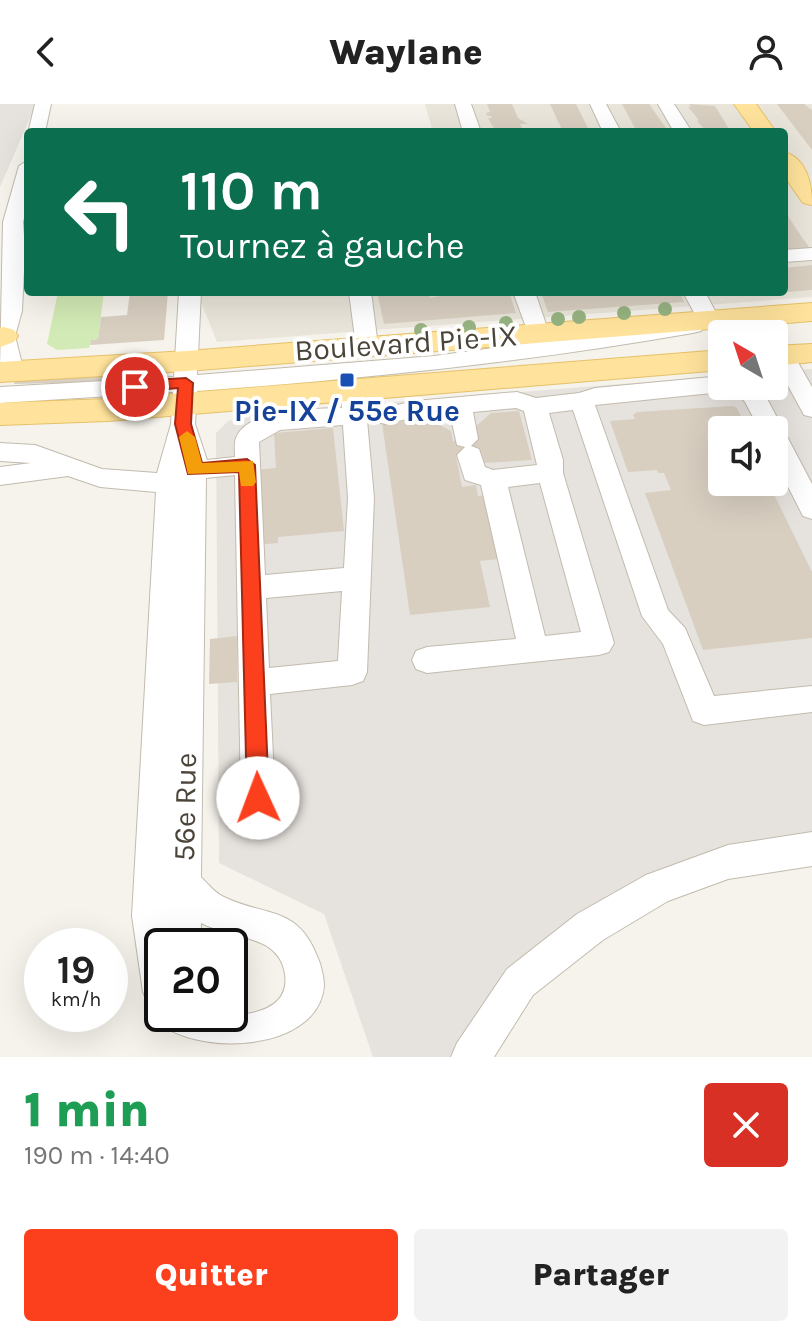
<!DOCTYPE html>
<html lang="fr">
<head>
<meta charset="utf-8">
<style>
	:root { --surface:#fff; --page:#f2f2f2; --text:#222; --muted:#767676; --accent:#fc3f1d }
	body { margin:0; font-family:Karla,sans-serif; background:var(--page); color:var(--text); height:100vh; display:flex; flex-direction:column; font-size:30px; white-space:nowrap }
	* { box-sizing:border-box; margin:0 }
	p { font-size:26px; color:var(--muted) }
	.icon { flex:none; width:44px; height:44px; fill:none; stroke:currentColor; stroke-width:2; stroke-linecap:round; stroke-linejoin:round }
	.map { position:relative; height:953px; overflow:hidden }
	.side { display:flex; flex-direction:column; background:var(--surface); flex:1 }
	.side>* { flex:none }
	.top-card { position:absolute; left:24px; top:24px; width:764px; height:168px; border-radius:8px; box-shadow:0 8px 32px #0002; background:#0b6e4f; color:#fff; overflow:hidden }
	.needle { width:52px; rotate:321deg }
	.buttons { position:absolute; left:708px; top:216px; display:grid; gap:16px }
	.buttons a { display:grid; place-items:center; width:80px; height:80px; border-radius:8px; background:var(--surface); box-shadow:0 8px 32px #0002; font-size:40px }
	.speed { position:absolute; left:24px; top:824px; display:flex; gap:16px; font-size:40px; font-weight:700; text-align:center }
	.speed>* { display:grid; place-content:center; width:104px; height:104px; border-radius:50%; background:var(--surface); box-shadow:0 8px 32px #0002; line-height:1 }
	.speed small { font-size:20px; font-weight:400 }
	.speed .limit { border:4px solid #111; border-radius:12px; background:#fff; color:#111 }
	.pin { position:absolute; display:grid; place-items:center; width:68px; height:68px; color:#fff; margin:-34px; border:4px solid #fff; border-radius:50%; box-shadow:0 2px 8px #0007 }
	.me { position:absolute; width:88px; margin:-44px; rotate:358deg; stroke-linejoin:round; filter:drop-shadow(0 0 6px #0008) }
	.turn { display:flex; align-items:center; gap:28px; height:168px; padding:0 24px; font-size:36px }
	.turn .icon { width:104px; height:104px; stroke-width:2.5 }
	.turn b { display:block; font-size:56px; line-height:68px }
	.round { display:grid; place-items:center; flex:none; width:84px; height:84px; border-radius:8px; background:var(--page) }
	.head { display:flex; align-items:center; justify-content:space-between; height:136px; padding:0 24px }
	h1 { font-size:48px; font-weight:800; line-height:60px; color:#1e9e55 }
	.cta { display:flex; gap:16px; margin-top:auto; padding:16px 24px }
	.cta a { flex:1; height:92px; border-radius:8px; background:var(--accent); color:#fff; font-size:32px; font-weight:800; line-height:92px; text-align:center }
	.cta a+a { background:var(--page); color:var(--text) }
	header { display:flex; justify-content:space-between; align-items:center; height:104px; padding:0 24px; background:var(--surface); font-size:36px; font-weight:800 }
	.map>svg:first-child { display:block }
</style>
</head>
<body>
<header><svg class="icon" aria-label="back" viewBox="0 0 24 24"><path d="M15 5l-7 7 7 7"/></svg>Waylane<svg class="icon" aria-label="person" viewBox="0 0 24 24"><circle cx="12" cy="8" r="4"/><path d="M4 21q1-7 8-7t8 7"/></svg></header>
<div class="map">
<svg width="812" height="953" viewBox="0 0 812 953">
	<rect width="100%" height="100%" fill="#f6f3ec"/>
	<path fill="#eae5da" d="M425,0H812V193L217,238L197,188H784V28H433Z"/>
	<g fill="#e6e2dd" fill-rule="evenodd">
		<path d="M0,0H36L0,83Z"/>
		<path d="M812,265V744L590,823L471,953H373L324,810L219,759L216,329L228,317L266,308L722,272V282H774V268ZM722,326H774V378H722Z"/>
	</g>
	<path fill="#d2eab5" d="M58,188H104L98,235L91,236L89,244L57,246L47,240Z"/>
	<g fill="#d8cfc1">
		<path d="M487,0H512L518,14L528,20H520L524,28H496L488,14H492L491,12H487L486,9L490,8Z"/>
		<path d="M550,0H576L590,28H563Z"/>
		<path d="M622,0H649L668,27L637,28Z"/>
		<path d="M689,0L715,2L731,28H707L697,17L699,16L688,3H691Z"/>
		<path d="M777,0H804L812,6V46Z"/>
		<path d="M784,106L801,132L812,147L784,149Z"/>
		<path d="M812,161V186L788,188L784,182V164Z"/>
		<path d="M130,188H168L164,236L90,241L91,236L98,235L101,213L127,211Z"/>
		<path d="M377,188H428L430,194L458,189L459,192L479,191L478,188H509L516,209L384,220Z"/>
		<path d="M541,188H680L684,198L548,208Z"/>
		<path d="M107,272L106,278L14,280L16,275Z"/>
		<path d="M733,302L737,304L748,326H722V378H768L812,468V534L703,546L645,389L671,386L664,369H658L657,366L628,368L610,317L635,315L633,311L637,308Z"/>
		<path d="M519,307L532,356L484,359L482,350L456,352L462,383L476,381L478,392L485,391L499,455L480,457L490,503L410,511L382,319L429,315L451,327L453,337L477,335L474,324L491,309Z"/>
		<path d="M333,324L344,427L278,433V439L255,441L253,366L276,364L274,329Z"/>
		<path d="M237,532V578L209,580L210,535Z"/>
	</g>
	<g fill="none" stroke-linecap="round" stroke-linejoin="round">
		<g stroke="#c2bbae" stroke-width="2">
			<g id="minor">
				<path d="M35,0H51L45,28L28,29Z"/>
				<path d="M455,0H471L481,28H463Z"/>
				<path d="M590,0H606L621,28H603Z"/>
				<path d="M658,0H674L692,28H674Z"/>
				<path d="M28,56V98L23,118L25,146L22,207L15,232L24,268L20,273H4L0,266L3,118L19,62Z"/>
				<path d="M812,144V156L784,158V146Z"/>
				<path d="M179,188H201L197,271L434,252L698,216L683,188H705L720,216L717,221H704L701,227L693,229C528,258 363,275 197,287L195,320L207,356L235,353C235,347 234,339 236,334C247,304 316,305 342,304L341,295L345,289H361L366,300L388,303L415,297L517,288L536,294L579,289L595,284L722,272V282H757L763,287L812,380V415L803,412L774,355V326H760L745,298L732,283L722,288L595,301L668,506L685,524L714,592L812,582V608L704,621L693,617L663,540L642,512L573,306L549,309L563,356V369L614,539L609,548L599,551L427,569L416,565L412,556L416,547L427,543L516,535L481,381L465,376L457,351L465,343L457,341L450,310L415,313L386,320L367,316L374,394L367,568L363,577L352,581L270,590L275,694L270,705L258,710L246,705L241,694L235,371L206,374L201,773C208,780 215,789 224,793C265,813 297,801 317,852C321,860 324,873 324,882C318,953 179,953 152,910L155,904L149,901L143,888L132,812L156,388L100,383L68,372L0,381V363L31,359L0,357V339L35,341L102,365L157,369L171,320L173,288L0,299V283L174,273ZM516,304L524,307L537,361L493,366L485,363L479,345L471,342L478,335L473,308ZM343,321L348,394L344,464L265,471L259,338L280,326ZM540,379L581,528L545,532L508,383ZM342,487L338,557L269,564L266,494ZM201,819C221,829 245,831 265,841C277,848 283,857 285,870C293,926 195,910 162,910V842H200Z"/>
				<path d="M349,188H371L378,242L375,247H359L356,242Z"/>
				<path d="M513,188H535L549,229L546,234H530Z"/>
				<path d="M783,244L791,246L812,283V313L804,311L774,256L775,246Z"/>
				<path d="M812,728V762L728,775L668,797L603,836L533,891L494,953H451L457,939L507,865L577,810L646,771L728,741Z"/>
			</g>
		</g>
		<g stroke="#e6c16a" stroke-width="2">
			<g id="major">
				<path d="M734,0H756L776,28H754Z"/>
				<path d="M784,48C807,54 812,81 812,101L803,99L784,72Z"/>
				<path d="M812,199V217L187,267L0,278V258L187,247Z"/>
				<path d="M4,223L14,226L18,232L14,238L0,243V224Z"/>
				<path d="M812,240V258L774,262V242Z"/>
				<path d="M722,246V266L108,317L0,321V299L108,295Z"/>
			</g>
		</g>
		<use href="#minor" fill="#fff" fill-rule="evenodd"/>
		<use href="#major" fill="#ffe39c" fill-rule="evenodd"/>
	</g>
	<g fill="#97b381">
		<circle cx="665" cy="205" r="7"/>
		<circle cx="624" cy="209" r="7"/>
		<circle cx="579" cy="213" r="7"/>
		<circle cx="558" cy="215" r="7"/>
		<circle cx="506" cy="219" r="7"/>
		<circle cx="469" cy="223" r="7"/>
		<circle cx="421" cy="226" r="7"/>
	</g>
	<path fill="#fc3f1d" stroke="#a42913" stroke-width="2" d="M186,274L193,279L191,320L202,359L247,355L255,361L269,694L266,701L258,704L250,701L247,694L239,368L188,370L175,320L178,284L135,288L127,283L135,277Z"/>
	<path fill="#f59e0b" d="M187,327L195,333L202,359L253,357L256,378L253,382H241L239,368L188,370L179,333Z"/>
	<rect fill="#1a4fb4" stroke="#fff" stroke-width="3" x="339" y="268" width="16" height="16" rx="4"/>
	<g text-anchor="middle" stroke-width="8" stroke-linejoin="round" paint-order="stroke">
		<g font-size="30" fill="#4b4439" stroke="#fff">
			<text transform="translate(406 239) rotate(-4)" y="10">Boulevard Pie-IX</text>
			<text transform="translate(185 703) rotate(-89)" y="10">56e Rue</text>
		</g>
		<g font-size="30" font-weight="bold" fill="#164399" stroke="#fff">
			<text x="347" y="317">Pie-IX / 55e Rue</text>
		</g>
	</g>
</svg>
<div class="buttons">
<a><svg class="needle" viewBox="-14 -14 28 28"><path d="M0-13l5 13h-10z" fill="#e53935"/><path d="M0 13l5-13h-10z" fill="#767676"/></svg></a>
<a><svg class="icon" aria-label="sound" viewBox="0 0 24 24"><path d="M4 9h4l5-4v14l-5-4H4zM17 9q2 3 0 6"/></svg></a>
</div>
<div class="speed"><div>19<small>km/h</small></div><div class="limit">20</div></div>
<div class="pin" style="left:135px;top:283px;background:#d93025"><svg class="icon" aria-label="arrive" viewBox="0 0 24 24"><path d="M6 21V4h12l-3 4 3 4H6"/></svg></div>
<svg class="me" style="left:258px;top:694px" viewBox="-20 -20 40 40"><circle r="19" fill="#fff"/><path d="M0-13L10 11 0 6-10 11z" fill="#fc3f1d"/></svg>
<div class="top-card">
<div class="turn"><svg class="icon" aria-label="left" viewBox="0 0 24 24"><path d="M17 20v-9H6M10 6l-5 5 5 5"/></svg><div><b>110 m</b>Tournez à gauche</div></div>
</div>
</div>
<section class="side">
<div class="head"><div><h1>1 min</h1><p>190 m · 14:40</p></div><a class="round" style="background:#d93025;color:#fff"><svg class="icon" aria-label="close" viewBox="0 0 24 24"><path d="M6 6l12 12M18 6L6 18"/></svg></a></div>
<div class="cta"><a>Quitter</a><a>Partager</a></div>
</section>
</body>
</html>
